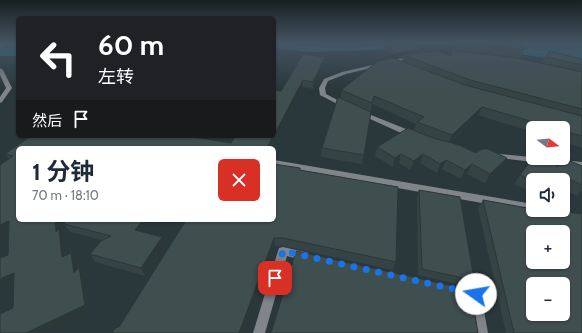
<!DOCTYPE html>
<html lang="zh">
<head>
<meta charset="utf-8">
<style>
	:root { --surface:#fff; --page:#f6f6f7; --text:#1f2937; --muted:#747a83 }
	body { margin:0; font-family:Cabin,"Noto Sans SC",sans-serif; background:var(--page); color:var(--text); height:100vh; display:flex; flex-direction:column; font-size:15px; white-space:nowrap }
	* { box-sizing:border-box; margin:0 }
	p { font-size:13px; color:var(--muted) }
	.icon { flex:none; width:22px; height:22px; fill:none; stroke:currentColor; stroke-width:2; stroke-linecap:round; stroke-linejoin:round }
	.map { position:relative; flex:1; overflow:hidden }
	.drawer { position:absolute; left:16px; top:146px; width:260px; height:76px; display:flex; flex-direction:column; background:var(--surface); border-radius:6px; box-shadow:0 1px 3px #0004 }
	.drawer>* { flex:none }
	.top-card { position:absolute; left:16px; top:16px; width:260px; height:122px; border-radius:6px; box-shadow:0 1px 3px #0004; background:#202124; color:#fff; overflow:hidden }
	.needle { width:26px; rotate:106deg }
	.tools { position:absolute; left:526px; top:121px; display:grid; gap:8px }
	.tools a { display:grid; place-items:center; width:44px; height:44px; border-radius:6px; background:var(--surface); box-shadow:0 1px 3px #0004; font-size:20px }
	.pin { position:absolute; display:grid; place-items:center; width:34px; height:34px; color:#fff; margin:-17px; border-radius:8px; box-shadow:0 2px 6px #0006 }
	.me { position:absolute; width:44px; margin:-22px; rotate:283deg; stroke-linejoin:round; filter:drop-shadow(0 0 3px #0008) }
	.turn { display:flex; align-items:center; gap:14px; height:84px; padding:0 16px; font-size:18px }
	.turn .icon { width:52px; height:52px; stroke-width:2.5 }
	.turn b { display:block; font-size:28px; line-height:34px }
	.then { display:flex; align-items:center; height:38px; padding:0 16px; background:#0003; gap:8px; font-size:15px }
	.round { display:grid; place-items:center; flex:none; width:42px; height:42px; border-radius:6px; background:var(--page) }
	.summary { display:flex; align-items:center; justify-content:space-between; height:68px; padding:0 16px }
	h1 { font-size:24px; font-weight:700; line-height:30px }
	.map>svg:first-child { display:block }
</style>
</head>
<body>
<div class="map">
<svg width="582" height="333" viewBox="0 0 582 333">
	<rect width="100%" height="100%" fill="#2a383c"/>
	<g fill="#26667a">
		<rect x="0" y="42" width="18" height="14"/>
		<path d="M274,42H582V63L441,43L374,50L308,52L274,48Z"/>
	</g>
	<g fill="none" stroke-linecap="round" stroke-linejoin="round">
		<g stroke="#6c787c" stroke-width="1.5" stroke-dasharray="2 2" stroke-linecap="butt">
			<path d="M413,43L424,42"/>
			<path d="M274,44C312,48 350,53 388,45"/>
			<path d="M521,50L550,53"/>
		</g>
		<g fill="#808589" fill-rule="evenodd">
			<path d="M6,42H11L0,48V45Z"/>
			<path d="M411,56L413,57V58L346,74L328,81L325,88L326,94L347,105V107H343L320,95L319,88L324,79L342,72Z"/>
			<path d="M0,68L3,70L12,88L2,102L0,103V97L6,88L0,75Z"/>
			<path d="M361,111L416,133L417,135L413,137H410L359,114V112Z"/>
			<path d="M489,153L582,162V168L492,157L488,155Z"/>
			<path d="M274,160L533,204V210H536L533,212L274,166Z"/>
			<path d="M283,247L309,253L310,256L309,259L305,261L287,256L265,333H253L278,251L279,248Z"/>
			<path d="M463,286L480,290L488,333H476L471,298L459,295L457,291L459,287Z"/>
		</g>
	</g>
	<g fill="#364344" fill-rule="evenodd">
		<path d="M385,42L421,49L420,53L450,56L453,42H509L524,50L520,59L542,63L549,51L582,59V148L563,142V128H533V132L478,115L450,143L476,153L507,158L501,167L485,183L467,174L461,179L442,169L437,173L420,163L410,170L399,163L393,167L375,156L377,147L414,130L416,124L372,104L362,164L321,157L322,148L341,98V90L388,59L390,54L384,47ZM403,57L402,61L393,58Z"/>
		<path d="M303,54L325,57V63L313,89L303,87L271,148H18V220H59L61,222L62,233L65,237L67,255L71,253L78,261L79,267L85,274L91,312L48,333H0V314L13,308L14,284L0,290V258L8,255V232L0,236V165L9,159L5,154L31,136H194L193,137L231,143L236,136H274V90L281,91Z"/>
		<path d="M563,158L582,166V191H581L577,196L563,189V180H533V186L531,185L527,190L514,184L520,175L557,166Z"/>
		<path d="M300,171L396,262L393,270L283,246H275L243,333H112Z"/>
		<path d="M419,190L474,279L470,285L464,284L463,285L418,275L417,196Z"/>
		<path d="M483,200L543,211L544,210H556L582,333H506L478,208Z"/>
		<path d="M68,220H152L143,232L165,245L145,276L95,262L90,254L102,240L70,232L64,224Z"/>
	</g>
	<g fill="#2c3737">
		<path d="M421,49L420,54L403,55V57L388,59L390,54Z"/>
		<path d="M325,57V63L313,89V82Z"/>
		<path d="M303,80V87L271,148H267Z"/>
		<path d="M482,107L478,115L448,144L452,135Z"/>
		<path d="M0,122L4,127L0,138Z"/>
		<path d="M401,154L399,163L393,167L395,158Z"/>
		<path d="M423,154L420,163L410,170L414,161Z"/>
		<path d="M507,158L501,167L485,183L490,174Z"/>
		<path d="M446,160L442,169L437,173L440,164Z"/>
		<path d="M18,163V203L17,202Z"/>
		<path d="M472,164L467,174L461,179L465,170Z"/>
		<path d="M55,220H59L61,222L62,233L65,237L68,265L62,257L56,232Z"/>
		<path d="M143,220H152L139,238L135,230Z"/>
		<path d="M9,221L16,228L0,236V225Z"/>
		<path d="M162,237L165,245L145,276L141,268Z"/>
		<path d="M274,238L275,246L243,333H239Z"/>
		<path d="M71,253L78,261L80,280L74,273Z"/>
		<path d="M79,267L85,274L91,312L48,333H26Z"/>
		<path d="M14,273L22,280L0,290V279Z"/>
	</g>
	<g fill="#3f4e4f" stroke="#2c3737" fill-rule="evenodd">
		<path d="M385,42H413L421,49L390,54L393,51Z"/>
		<path d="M454,42H509L523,44L524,50L485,45L454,43Z"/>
		<path d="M438,51L451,56L452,51L469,52L517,58L582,72V109L470,80L403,55Z"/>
		<path d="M549,51L582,59V65L546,57Z"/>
		<path d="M303,54L325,57L313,82L303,80L274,135V90L281,91Z"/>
		<path d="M393,58L465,85L582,116V136L563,131V128H554L482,107L452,135L417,122L424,117L374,96L372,103L341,90L378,61Z"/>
		<path d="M338,97L371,112L364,155L322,148Z"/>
		<path d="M408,128L433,138L459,145L476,153L482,149H488L507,158L490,174L472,164L465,170L446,160L440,164L423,154L414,161L401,154L395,158L377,147Z"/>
		<path d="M31,136H187L231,143L236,136H273L267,148H18L17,202L18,201V220H55L56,232L59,229L62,257L71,253L74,273L79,267L85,305L26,333H0V314L13,308L14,273L0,279V258L8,255L9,221L0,225V165L13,156L5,154Z"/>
		<path d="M533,158H539L558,166L563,158L582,166V185L560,175L557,180H546L537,176L535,180H533V181L520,175Z"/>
		<path d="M274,164L300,168V170L398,187L396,262L283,238H274L239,333H112L115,328L119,327L186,220H274Z"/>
		<path d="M419,190L460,197L474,279L467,277L468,279L422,269Z"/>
		<path d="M483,200L533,209V210L544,211L545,210H556L582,214V333H514ZM533,232H563V262H533ZM533,284H563V314H533Z"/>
		<path d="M68,220H143L135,230L162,237L141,268L90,254L101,241L111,236L64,224Z"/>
		<path d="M296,251L471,290L478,333H271Z"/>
	</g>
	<linearGradient id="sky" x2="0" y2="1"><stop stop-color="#171f21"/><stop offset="0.47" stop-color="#445361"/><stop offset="1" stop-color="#445361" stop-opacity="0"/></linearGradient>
	<rect width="582" height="89" fill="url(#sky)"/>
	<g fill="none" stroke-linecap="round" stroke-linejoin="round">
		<path stroke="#1a73e8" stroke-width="7" stroke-dasharray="0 12.6" d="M275,278L283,251L476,294"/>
	</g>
</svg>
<div class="tools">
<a><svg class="needle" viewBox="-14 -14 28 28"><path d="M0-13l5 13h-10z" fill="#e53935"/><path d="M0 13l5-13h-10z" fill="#747a83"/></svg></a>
<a><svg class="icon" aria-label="sound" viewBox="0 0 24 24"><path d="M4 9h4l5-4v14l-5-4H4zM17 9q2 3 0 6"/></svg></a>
<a>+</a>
<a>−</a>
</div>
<div class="pin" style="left:275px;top:278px;background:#d93025"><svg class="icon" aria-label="arrive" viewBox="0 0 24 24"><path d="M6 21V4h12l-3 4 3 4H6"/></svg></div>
<svg class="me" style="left:476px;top:294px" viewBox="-20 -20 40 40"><circle r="19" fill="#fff"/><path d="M0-13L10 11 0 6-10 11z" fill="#1a73e8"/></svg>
<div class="top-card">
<div class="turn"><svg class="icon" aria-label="left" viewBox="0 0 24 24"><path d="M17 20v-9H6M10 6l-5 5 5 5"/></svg><div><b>60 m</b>左转</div></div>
<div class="then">然后<svg class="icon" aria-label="arrive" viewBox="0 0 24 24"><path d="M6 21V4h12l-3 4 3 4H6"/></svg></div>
</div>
<section class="drawer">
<div class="summary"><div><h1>1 分钟</h1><p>70 m · 18:10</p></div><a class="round" style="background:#d93025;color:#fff"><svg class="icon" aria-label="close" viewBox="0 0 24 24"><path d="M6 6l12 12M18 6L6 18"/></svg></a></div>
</section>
</div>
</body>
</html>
